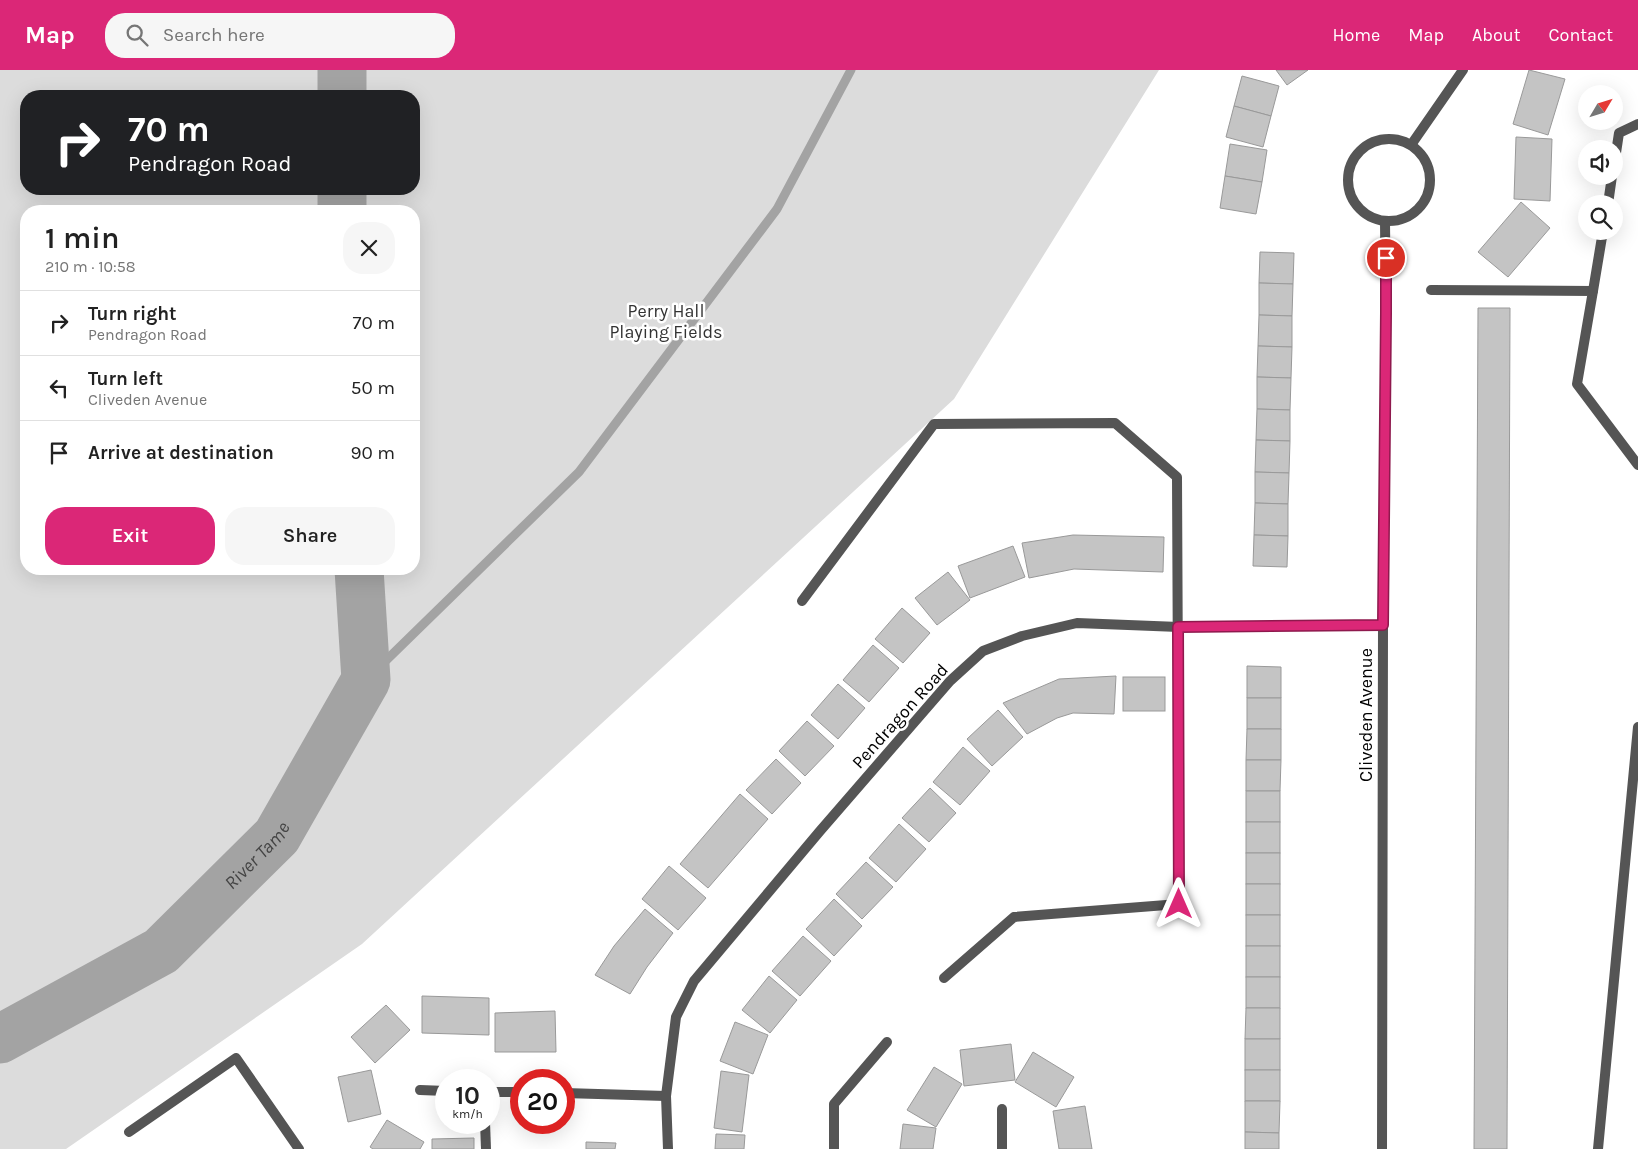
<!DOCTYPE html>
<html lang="en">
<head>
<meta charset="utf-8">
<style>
	:root { --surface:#fff; --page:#f6f6f6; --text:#222; --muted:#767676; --line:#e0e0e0; --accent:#db2777 }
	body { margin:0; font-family:Karla,sans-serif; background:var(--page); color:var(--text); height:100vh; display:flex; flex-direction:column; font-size:19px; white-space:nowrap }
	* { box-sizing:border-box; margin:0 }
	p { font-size:16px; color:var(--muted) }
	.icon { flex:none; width:28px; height:28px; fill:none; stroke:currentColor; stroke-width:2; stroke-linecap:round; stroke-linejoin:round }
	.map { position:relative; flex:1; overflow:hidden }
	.sheet { position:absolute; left:20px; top:135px; width:400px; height:370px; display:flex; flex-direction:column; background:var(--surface); border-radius:20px; box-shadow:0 5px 20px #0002 }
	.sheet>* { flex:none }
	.hud { position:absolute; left:20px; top:20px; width:400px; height:105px; border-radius:20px; box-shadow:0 5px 20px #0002; background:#202124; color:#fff; overflow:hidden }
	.needle { width:32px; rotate:52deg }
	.controls { position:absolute; left:1578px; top:15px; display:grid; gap:10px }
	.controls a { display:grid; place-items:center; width:45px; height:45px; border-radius:50%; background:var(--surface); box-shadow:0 5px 20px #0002; font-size:25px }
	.speed { position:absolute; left:435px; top:999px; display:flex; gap:10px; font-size:25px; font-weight:700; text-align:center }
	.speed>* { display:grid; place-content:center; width:65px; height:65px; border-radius:50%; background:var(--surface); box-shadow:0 5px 20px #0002; line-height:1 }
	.speed small { font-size:12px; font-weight:400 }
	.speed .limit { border:8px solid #d22; background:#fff; color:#111 }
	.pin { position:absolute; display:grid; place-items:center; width:42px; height:42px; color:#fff; margin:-21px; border:2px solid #fff; border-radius:50%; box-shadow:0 1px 5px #0007 }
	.me { position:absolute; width:55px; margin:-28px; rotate:0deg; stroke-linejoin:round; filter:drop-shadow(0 0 4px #0008) }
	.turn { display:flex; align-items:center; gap:18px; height:105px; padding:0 25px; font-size:22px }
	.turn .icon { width:65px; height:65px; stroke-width:2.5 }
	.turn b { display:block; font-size:35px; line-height:42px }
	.round { display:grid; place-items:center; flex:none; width:52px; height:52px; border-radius:20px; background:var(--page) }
	.overview { display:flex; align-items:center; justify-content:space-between; height:85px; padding:0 25px }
	h1 { font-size:30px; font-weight:600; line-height:38px }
	.cta { display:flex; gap:10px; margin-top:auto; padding:10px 25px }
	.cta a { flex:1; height:58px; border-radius:20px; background:var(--accent); color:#fff; font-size:20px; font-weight:600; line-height:58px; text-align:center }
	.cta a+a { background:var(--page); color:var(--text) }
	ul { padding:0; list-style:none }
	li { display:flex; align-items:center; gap:15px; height:65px; padding:0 25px; border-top:1px solid var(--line) }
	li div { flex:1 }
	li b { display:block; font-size:19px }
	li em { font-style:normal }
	header { display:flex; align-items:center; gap:30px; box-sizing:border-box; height:70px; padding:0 25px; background:var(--accent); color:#fff }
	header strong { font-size:24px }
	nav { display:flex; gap:28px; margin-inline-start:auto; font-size:18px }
	.search { width:350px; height:45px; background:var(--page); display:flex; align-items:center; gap:12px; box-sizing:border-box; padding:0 18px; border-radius:20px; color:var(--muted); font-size:19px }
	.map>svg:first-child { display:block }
</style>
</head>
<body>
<header>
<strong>Map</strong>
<div class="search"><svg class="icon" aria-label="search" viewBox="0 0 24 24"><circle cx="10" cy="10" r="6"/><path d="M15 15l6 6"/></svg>Search here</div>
<nav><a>Home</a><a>Map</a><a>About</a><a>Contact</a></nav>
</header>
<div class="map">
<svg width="1638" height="1079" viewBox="0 0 1638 1079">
	<rect width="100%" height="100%" fill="#fff"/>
	<path fill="#dcdcdc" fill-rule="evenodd" d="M0,0H1159L954,329L362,874L66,1079H0ZM26,26H414V119H26ZM26,141H414V499H26Z"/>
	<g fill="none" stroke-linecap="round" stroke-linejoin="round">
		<path stroke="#a3a3a3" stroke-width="9" d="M366,610L579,402L777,139L851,0"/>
		<g stroke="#a3a3a3" stroke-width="49">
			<path d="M342,26V0"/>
			<path d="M342,141V119"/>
			<path id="s1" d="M0,969L161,881L277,766L366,610L359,499"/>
		</g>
	</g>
	<g fill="#c4c4c4" stroke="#999">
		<path d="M1276,0H1308L1287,15Z"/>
		<path d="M1529,0L1565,9L1548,65L1513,54Z"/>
		<path d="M1242,6L1279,16L1271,46L1234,36Z"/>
		<path d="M1234,36L1271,46L1263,77L1226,67Z"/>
		<path d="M1516,67L1552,69L1550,131L1514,129Z"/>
		<path d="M1230,74L1267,80L1262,112L1225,106Z"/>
		<path d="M1225,106L1262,112L1256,144L1220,138Z"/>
		<path d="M1521,132L1550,158L1508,207L1478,182Z"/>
		<path d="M1260,182L1294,183L1293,214L1259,213Z"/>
		<path d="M1259,213L1293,214L1292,246L1259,245Z"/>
		<path d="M1478,238H1510L1507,1079H1474Z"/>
		<path d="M1259,245L1292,246V277L1258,276Z"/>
		<path d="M1258,276L1292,277L1291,308L1257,307Z"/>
		<path d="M1257,307L1291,308L1290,340L1257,339Z"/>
		<path d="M1257,339L1290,340V371L1256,370Z"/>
		<path d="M1256,370L1290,371L1289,403L1255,402Z"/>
		<path d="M1255,402L1289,403L1288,434L1255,433Z"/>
		<path d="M1255,433L1288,434V466L1254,465Z"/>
		<path d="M1073,465L1164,467L1163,502L1074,499L1029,508L1022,473Z"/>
		<path d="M1254,465L1288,466L1287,497L1253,496Z"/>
		<path d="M1013,476L1025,507L970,528L958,496Z"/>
		<path d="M948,502L970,530L937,555L915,528Z"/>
		<path d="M902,538L930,563L903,593L875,569Z"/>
		<path d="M873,575L899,598L869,632L843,610Z"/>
		<path d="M1247,596L1281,597V628H1247Z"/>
		<path d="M1116,606L1114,644L1073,643L1057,648L1027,664L1003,633L1059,609Z"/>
		<rect x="1123" y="607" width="42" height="34"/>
		<path d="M838,614L865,638L838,669L811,645Z"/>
		<rect x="1247" y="628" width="34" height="31"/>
		<path d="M998,640L1023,667L992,696L967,669Z"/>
		<path d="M807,651L834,676L805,706L779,681Z"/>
		<path d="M1247,659H1281V690H1246Z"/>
		<path d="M963,677L990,701L960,735L933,712Z"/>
		<path d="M776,689L801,713L772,744L746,720Z"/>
		<path d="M1246,690H1281L1280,721H1246Z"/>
		<path d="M930,718L956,743L929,772L902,748Z"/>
		<rect x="1246" y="721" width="34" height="31"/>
		<path d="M740,724L768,749L708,818L680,794Z"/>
		<rect x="1246" y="752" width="34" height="31"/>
		<path d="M899,754L926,779L896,812L869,788Z"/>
		<rect x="1246" y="783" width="34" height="31"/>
		<path d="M866,792L893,817L862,849L836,824Z"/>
		<path d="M669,796L706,828L678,860L642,829Z"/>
		<rect x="1246" y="814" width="34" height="31"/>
		<path d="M834,829L862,856L834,886L806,859Z"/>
		<path d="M645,839L673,863L647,897L630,924L595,905L614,876Z"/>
		<rect x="1246" y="845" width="34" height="31"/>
		<path d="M803,866L831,891L800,926L772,901Z"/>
		<rect x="1246" y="876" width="34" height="31"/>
		<path d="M769,906L797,930L770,963L742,940Z"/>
		<rect x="1246" y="907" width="34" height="31"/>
		<path d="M422,926L489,928V965L422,963Z"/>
		<path d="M386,935L410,960L375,993L351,967Z"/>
		<path d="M1246,938H1280V969H1245Z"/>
		<path d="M555,941L556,982H495V943Z"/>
		<path d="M735,952L768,965L753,1004L720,991Z"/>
		<rect x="1245" y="969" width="35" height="31"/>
		<path d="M1011,974L1015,1010L964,1016L960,980Z"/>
		<path d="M1033,982L1074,1007L1056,1037L1015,1012Z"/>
		<path d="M934,997L962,1014L936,1057L907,1040Z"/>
		<path d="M371,1000L381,1044L348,1052L338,1007Z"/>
		<rect x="1245" y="1000" width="35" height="31"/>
		<path d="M721,1001L749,1005L742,1062L714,1058Z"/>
		<path d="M1245,1031H1280L1279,1063L1245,1062Z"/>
		<path d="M1085,1036L1092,1079H1059L1053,1041Z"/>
		<path d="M387,1050L424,1072L420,1079H373L370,1077Z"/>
		<path d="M903,1054L936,1058L933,1079H900Z"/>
		<path d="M1245,1062L1279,1063V1079H1245Z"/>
		<path d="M716,1064L745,1065L744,1079H715Z"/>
		<path d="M474,1068V1079H432V1069Z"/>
		<path d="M586,1072L616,1073L615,1079H586Z"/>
	</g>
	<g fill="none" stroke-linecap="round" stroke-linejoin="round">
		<g stroke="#555" stroke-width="10">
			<path d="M1614,96L1619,63L1638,54"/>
			<path d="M1608,134L1612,106"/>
			<path d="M1431,220L1593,221L1577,314L1638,395"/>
			<path d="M1593,221L1603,161"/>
			<path d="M802,531L934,354L1115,353L1177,407L1179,834L1014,847L944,908"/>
			<path d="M485,1052L486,1079"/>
			<path d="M129,1062L236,988L299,1079"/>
			<path d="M834,1079V1034L887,972"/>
			<path d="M1598,1079L1638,657"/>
		</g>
		<g stroke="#555" stroke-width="10">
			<circle cx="1389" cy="110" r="41"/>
			<path d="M1411,75L1463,0"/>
			<path d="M420,1020L446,1021"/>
			<path d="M489,1022H521"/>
			<path d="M564,1023L666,1026"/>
			<path d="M668,1079L666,1026L676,947L694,911L820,761L950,611L983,581L1022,566L1077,553L1179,557L1383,555"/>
			<path d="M1002,1079V1039"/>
			<path d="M1382,1079L1383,555L1386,243L1385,152"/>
		</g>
	</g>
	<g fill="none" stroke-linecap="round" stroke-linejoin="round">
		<g stroke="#8e194d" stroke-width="12">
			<path id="route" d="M1179,834L1178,557L1383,555L1386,243V188"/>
		</g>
		<use href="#route" stroke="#db2777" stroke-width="9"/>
	</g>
	<g text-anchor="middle" stroke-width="5" stroke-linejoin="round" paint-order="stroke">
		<g font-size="18" fill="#333" stroke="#fff">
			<text x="666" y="247">Perry Hall<tspan x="666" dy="21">Playing Fields</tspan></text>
		</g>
		<g font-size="18" fill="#000" stroke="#fff">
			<text transform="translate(1366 645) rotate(-90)" y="6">Cliveden Avenue</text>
			<text transform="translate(900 646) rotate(-48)" y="6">Pendragon Road</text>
		</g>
		<g font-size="19" font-style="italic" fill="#444" stroke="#fff">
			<text dy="7" stroke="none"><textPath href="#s1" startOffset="319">River Tame</textPath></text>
		</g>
	</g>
</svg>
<div class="controls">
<a><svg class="needle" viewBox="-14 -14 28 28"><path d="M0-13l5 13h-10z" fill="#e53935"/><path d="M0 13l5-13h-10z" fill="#767676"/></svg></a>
<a><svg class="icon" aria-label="sound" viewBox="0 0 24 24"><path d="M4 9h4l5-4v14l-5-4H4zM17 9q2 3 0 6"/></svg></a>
<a><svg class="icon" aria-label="search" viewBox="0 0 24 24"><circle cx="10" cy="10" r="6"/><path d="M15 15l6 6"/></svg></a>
</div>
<div class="speed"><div>10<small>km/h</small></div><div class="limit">20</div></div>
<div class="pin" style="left:1386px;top:188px;background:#d93025"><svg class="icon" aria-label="arrive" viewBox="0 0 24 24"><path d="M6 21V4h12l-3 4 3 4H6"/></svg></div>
<svg class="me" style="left:1179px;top:834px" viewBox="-20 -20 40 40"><path d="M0-17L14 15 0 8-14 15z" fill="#db2777" stroke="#fff" stroke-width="4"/></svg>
<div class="hud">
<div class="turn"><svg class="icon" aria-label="right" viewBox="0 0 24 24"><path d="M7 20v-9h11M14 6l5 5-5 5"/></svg><div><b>70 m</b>Pendragon Road</div></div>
</div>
<section class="sheet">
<div class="overview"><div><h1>1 min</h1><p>210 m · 10:58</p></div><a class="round"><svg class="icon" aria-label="close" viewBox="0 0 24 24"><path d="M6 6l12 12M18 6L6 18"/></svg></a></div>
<ul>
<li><svg class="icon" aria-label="right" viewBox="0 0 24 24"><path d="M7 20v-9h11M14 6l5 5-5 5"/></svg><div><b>Turn right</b><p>Pendragon Road</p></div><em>70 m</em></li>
<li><svg class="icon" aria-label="left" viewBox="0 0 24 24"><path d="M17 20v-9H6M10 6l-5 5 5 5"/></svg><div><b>Turn left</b><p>Cliveden Avenue</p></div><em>50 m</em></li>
<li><svg class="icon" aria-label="arrive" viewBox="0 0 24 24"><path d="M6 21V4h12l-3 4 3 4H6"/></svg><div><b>Arrive at destination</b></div><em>90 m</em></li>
</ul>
<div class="cta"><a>Exit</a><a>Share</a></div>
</section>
</div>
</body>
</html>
